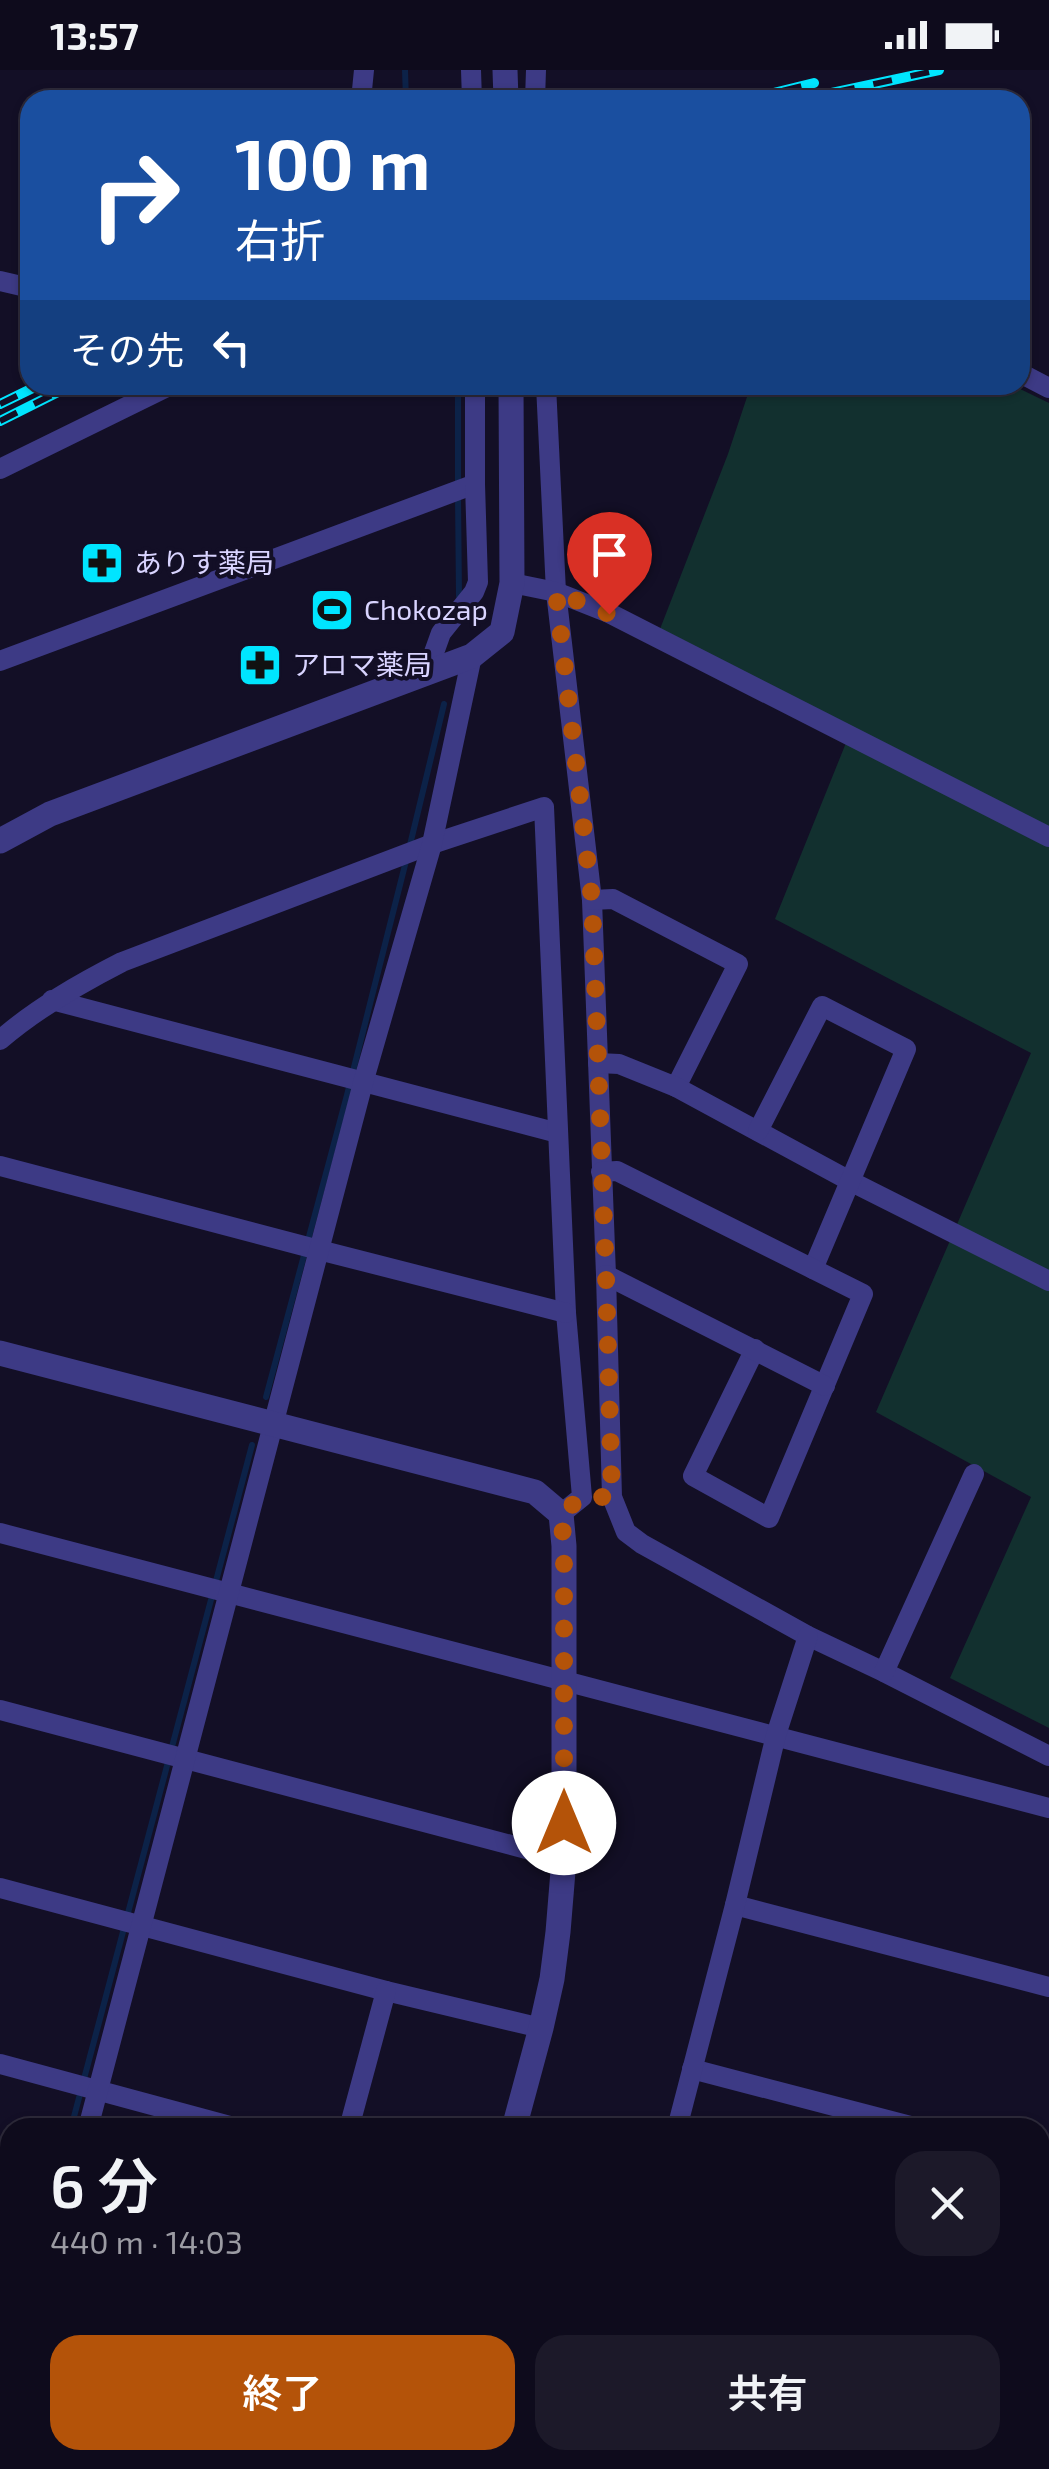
<!DOCTYPE html>
<html lang="ja">
<head>
<meta charset="utf-8">
<style>
	:root { --surface:#0e0b1c; --page:#1c1929; --text:#f1f3f6; --muted:#9b9ba3; --line:#2e2b3b; --accent:#b45309 }
	body { margin:0; font-family:"Exo 2","Noto Sans JP",sans-serif; background:var(--page); color:var(--text); height:100vh; display:flex; flex-direction:column; font-size:38px; white-space:nowrap }
	* { box-sizing:border-box; margin:0 }
	p { font-size:32px; color:var(--muted) }
	.icon { flex:none; width:55px; height:55px; fill:none; stroke:currentColor; stroke-width:2; stroke-linecap:round; stroke-linejoin:round }
	.map { position:relative; flex:1; overflow:hidden }
	.panel { position:absolute; left:0px; top:2048px; width:1050px; height:352px; display:flex; flex-direction:column; background:var(--surface); border-radius:30px 30px 0 0; box-shadow:0 2px 8px #0004,0 0 0 2px var(--line) }
	.panel>* { flex:none }
	.hud { position:absolute; left:20px; top:20px; width:1010px; height:305px; border-radius:30px; box-shadow:0 2px 8px #0004,0 0 0 2px var(--line); background:#1a4fa0; color:#fff; overflow:hidden }
	.pin { position:absolute; display:grid; place-items:center; width:85px; height:85px; color:#fff; margin:-102px -42px; border-radius:50% 50% 50% 0; rotate:-45deg; box-shadow:0 0 10px #0007 }
	.pin .icon { rotate:45deg }
	.me { position:absolute; width:110px; margin:-55px; rotate:0deg; stroke-linejoin:round; filter:drop-shadow(0 0 8px #0008) }
	.turn { display:flex; align-items:center; gap:35px; height:210px; padding:0 50px; font-size:45px }
	.turn .icon { width:130px; height:130px; stroke-width:2.5 }
	.turn b { display:block; font-size:70px; line-height:85px }
	.then { display:flex; align-items:center; height:95px; padding:0 50px; background:#0003; gap:20px; font-size:38px }
	.round { display:grid; place-items:center; flex:none; width:105px; height:105px; border-radius:30px; background:var(--page) }
	.summary { display:flex; align-items:center; justify-content:space-between; height:170px; padding:0 50px }
	h1 { font-size:60px; font-weight:600; line-height:75px }
	.button { display:flex; gap:20px; margin-top:auto; padding:20px 50px }
	.button a { flex:1; height:115px; border-radius:30px; background:var(--accent); color:#fff; font-size:40px; font-weight:600; line-height:115px; text-align:center }
	.button a+a { background:var(--page); color:var(--text) }
	.status { display:flex; justify-content:space-between; align-items:center; height:70px; padding:0 50px; background:var(--surface); direction:ltr }
	.status svg { height:28px; fill:currentColor }
	.map>svg:first-child { display:block }
</style>
</head>
<body>
<div class="status"><b>13:57</b><svg viewBox="0 0 49 12"><path d="M0 12V9h3v3zM5 12V6h3v6zM10 12V3h3v9zM15 12V0h3v12zM26 1h20v11H26zM47 4h2v5h-2z"/></svg></div>
<div class="map">
<svg width="1049" height="2399" viewBox="0 0 1049 2399">
	<rect width="100%" height="100%" fill="#130f26"/>
	<path fill="#12302f" d="M751,315H1012L1049,333V1658L950,1608L1031,1427L876,1342L1031,983L775,849L852,658L660,559L728,384Z"/>
	<g fill="none" stroke-linecap="round" stroke-linejoin="round">
		<g stroke="#0c2248" stroke-width="6">
			<path d="M405,0L406,30"/>
			<path d="M458,315V414"/>
			<path d="M458,426L459,526"/>
			<path d="M409,779L444,634"/>
			<path d="M266,1327L347,1025L406,791"/>
			<path d="M71,2058L252,1375"/>
			<path d="M0,2327L10,2289"/>
		</g>
		<g stroke="#3d3a85" stroke-width="20">
			<path d="M471,0L472,30"/>
			<path d="M361,30L364,0"/>
			<path d="M535,30L536,0"/>
			<path d="M0,211L30,218"/>
			<path d="M1020,303L1049,318"/>
			<path d="M546,315L556,522L592,830L606,1205L612,1427L626,1462L642,1474L808,1566L884,1602L1049,1686"/>
			<path d="M0,399L171,315"/>
			<path d="M512,513L556,522L609,543L1049,767"/>
			<path d="M0,591L475,414"/>
			<path d="M427,602L441,563L474,522L478,512L475,414V315"/>
			<path d="M592,830L613,829L738,894L676,1017"/>
			<path d="M52,930L558,1063"/>
			<path d="M0,970C37,938 79,914 122,892L432,774L544,737L566,1243L582,1427L561,1444"/>
			<path d="M598,993L619,994L676,1017L850,1111L1049,1211"/>
			<path d="M758,1061L822,936L906,979L813,1199"/>
			<path d="M0,1096L319,1180L566,1243"/>
			<path d="M601,1102L617,1101L863,1224L769,1448L693,1406L755,1279"/>
			<path d="M606,1205L825,1316"/>
			<path d="M0,1463L1049,1738"/>
			<path d="M884,1602L974,1404"/>
			<path d="M0,1640L564,1789"/>
			<path d="M0,1818L386,1921L541,1958"/>
			<path d="M735,1835L1049,1917"/>
			<path d="M0,1994L237,2058"/>
			<path d="M692,1999L918,2058"/>
			<path d="M88,2058L363,1013L432,774L472,586"/>
			<path d="M349,2058L386,1921"/>
			<path d="M677,2058L735,1835L776,1665L808,1566"/>
			<path d="M1040,2089L1049,2091"/>
			<path d="M0,2172L10,2174"/>
			<path d="M1040,2267L1049,2269"/>
			<path d="M0,2345L10,2348"/>
			<path d="M167,2390L201,2399"/>
			<path d="M823,2390L858,2399"/>
			<path d="M0,2399L10,2363"/>
			<path d="M260,2399L262,2390"/>
			<path d="M587,2399L589,2390"/>
		</g>
		<g stroke="#3d3a85" stroke-width="25">
			<path d="M505,0L506,30"/>
			<path d="M0,771L50,744L472,586L502,562L512,513L511,315"/>
			<path d="M0,1283L535,1422L561,1444L564,1476V1789L558,1862L552,1909L541,1958L514,2058"/>
			<path d="M420,2399L423,2390"/>
		</g>
		<g stroke="#00e5ff" stroke-width="10">
			<g id="rail">
				<path d="M746,30L814,13"/>
				<path d="M799,30L939,0"/>
				<path d="M0,334L39,315"/>
				<path d="M0,351L72,315"/>
			</g>
		</g>
		<use href="#rail" stroke="#130f26" stroke-width="6" stroke-dasharray="19" stroke-linecap="butt"/>
	</g>
	<g fill="none" stroke-linecap="round" stroke-linejoin="round">
		<path stroke="#b45309" stroke-width="18" stroke-dasharray="0 32.4" d="M564,1753V1476L561,1444L582,1427H612L606,1206L592,830L556,522L609,544"/>
	</g>
	<defs>
		<g id="pharmacy-square" transform="scale(2.25)"><rect x="-9" y="-9" width="18" height="18" rx="4" fill="#00e5ff" stroke="#130f26"/><path d="M-2-6h4v4h4v4h-4v4h-4v-4h-4v-4h4Z" fill="#111"/></g>
		<g id="stadium-square" transform="scale(2.25)"><rect x="-9" y="-9" width="18" height="18" rx="4" fill="#00e5ff" stroke="#130f26"/><path d="M0-5a6.5 5 0 1 0 0 10a6.5 5 0 1 0 0-10ZM-3.5-1.8h7v3.6h-7Z" fill="#111"/></g>
	</defs>
	<g fill-rule="evenodd">
		<use href="#pharmacy-square" x="102" y="493"/>
		<use href="#stadium-square" x="332" y="540"/>
		<use href="#pharmacy-square" x="260" y="595"/>
	</g>
	<g text-anchor="middle" stroke-width="8" stroke-linejoin="round" paint-order="stroke">
		<g font-size="28" fill="#d9d4ff" stroke="#130f26" text-anchor="start">
			<text x="134" y="503">ありす薬局</text>
			<text x="364" y="550">Chokozap</text>
			<text x="292" y="605">アロマ薬局</text>
		</g>
	</g>
</svg>
<div class="pin" style="left:609px;top:544px;background:#d93025"><svg class="icon" aria-label="arrive" viewBox="0 0 24 24"><path d="M6 21V4h12l-3 4 3 4H6"/></svg></div>
<svg class="me" style="left:564px;top:1753px" viewBox="-20 -20 40 40"><circle r="19" fill="#fff"/><path d="M0-13L10 11 0 6-10 11z" fill="#b45309"/></svg>
<div class="hud">
<div class="turn"><svg class="icon" aria-label="right" viewBox="0 0 24 24"><path d="M7 20v-9h11M14 6l5 5-5 5"/></svg><div><b>100 m</b>右折</div></div>
<div class="then">その先<svg class="icon" aria-label="left" viewBox="0 0 24 24"><path d="M17 20v-9H6M10 6l-5 5 5 5"/></svg></div>
</div>
<section class="panel">
<div class="summary"><div><h1>6 分</h1><p>440 m · 14:03</p></div><a class="round"><svg class="icon" aria-label="close" viewBox="0 0 24 24"><path d="M6 6l12 12M18 6L6 18"/></svg></a></div>
<div class="button"><a>終了</a><a>共有</a></div>
</section>
</div>
</body>
</html>
